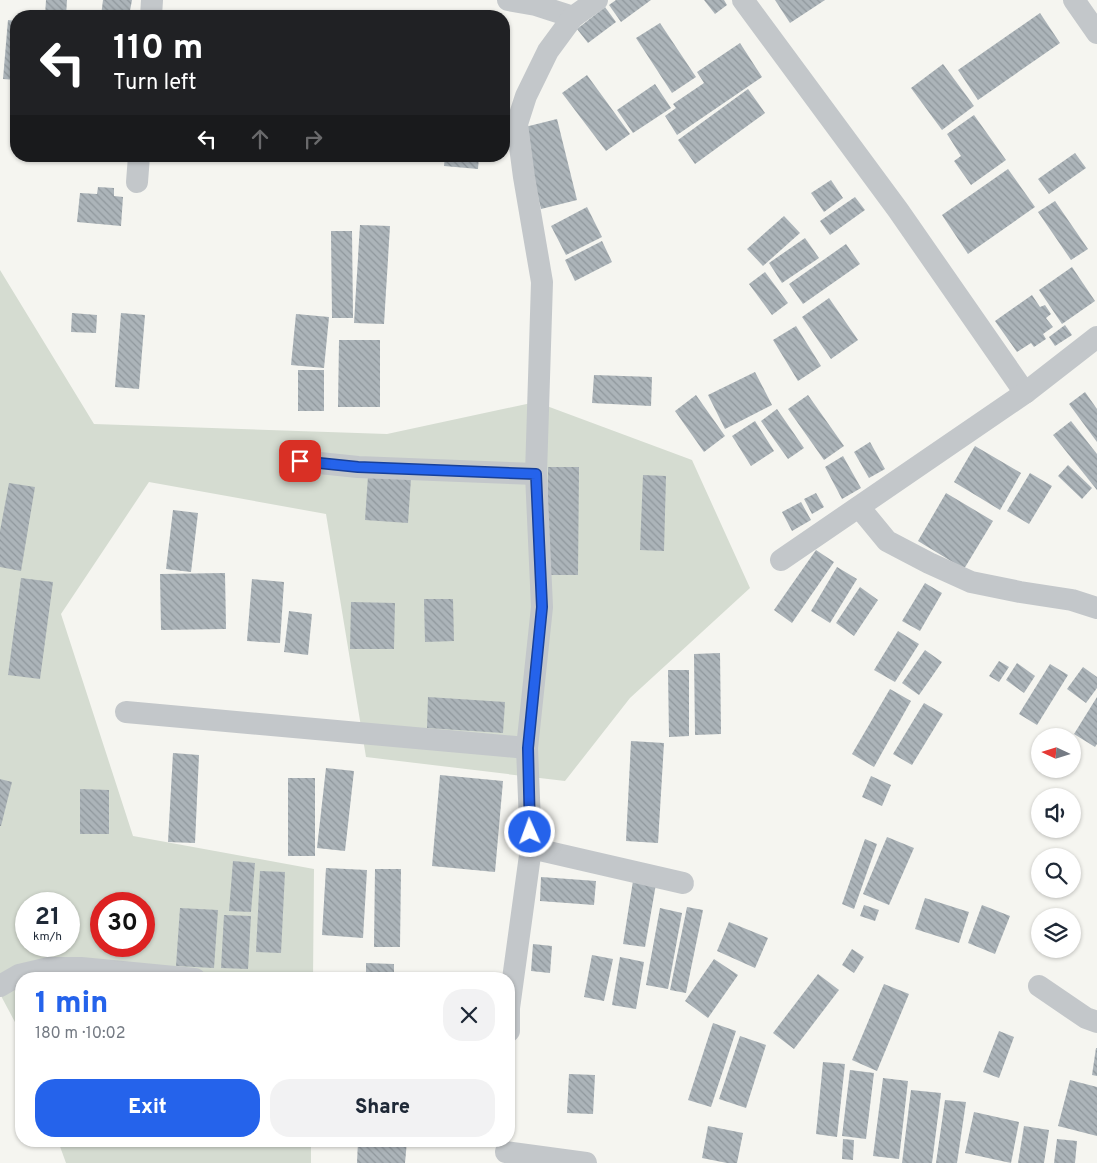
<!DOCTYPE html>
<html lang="en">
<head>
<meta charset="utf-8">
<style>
	:root { --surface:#fff; --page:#f2f2f3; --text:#1f2937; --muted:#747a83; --accent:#2563eb }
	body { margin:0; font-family:Overpass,sans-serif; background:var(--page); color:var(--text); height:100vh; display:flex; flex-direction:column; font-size:19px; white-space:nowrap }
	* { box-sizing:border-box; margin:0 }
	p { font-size:16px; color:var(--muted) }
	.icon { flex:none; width:28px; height:28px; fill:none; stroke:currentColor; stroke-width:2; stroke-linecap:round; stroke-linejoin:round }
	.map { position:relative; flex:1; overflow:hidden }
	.drawer { position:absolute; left:15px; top:972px; width:500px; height:175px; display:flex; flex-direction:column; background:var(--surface); border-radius:20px; box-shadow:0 1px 4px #0004 }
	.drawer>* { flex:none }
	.banner { position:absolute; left:10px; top:10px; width:500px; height:152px; border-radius:20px; box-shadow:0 1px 4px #0004; background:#202124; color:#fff; overflow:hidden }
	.needle { width:32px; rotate:274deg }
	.controls { position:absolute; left:1031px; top:728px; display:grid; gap:10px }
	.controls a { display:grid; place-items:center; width:50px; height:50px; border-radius:50%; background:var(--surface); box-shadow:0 1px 4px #0004; font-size:25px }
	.speed { position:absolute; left:15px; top:892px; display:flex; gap:10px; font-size:25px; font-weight:700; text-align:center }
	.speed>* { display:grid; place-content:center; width:65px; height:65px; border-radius:50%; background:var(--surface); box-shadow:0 1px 4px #0004; line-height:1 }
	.speed small { font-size:12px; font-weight:400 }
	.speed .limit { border:8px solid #d22; background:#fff; color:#111 }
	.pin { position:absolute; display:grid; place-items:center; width:42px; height:42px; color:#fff; margin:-21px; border-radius:10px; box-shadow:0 2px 8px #0006 }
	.me { position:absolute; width:55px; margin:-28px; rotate:358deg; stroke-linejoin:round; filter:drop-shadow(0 0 4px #0008) }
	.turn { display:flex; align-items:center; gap:18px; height:105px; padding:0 20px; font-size:22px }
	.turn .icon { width:65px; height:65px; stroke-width:2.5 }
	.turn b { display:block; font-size:35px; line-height:42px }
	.lanes { display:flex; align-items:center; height:48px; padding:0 20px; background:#0003; justify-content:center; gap:25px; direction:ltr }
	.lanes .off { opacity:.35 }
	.round { display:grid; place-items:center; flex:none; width:52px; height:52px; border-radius:20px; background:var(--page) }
	.summary { display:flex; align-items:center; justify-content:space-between; height:85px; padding:0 20px }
	h1 { font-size:30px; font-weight:800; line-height:38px; color:var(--accent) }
	.cta { display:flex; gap:10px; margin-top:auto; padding:10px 20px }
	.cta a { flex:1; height:58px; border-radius:20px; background:var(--accent); color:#fff; font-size:20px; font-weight:800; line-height:58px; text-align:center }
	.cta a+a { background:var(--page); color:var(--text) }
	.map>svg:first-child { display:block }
</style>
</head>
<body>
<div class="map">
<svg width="1097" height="1163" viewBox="0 0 1097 1163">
	<defs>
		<pattern id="building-back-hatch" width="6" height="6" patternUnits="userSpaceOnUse" patternTransform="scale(1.25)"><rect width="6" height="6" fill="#acb4b9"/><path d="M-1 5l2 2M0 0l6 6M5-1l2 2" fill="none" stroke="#8f979c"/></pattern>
	</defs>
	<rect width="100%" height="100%" fill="#f5f5f0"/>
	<g fill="#d5dcd1" fill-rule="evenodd">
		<path d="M0,270L94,424L387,434L536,402L692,460L750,588L630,698L565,781L366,757L326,514L149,482L61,614L133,836L314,869L313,979H21V1038L16,1024L0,994ZM26,904H69V946H26ZM101,904H144V946H101Z"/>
		<path d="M58,1141H311V1163H66Z"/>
	</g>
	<g fill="url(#building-back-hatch)">
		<path d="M46,0H67L66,16H45Z"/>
		<path d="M103,0H132L129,16H101Z"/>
		<path d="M616,0H651L621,22L609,5Z"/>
		<path d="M704,0H724L727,5L715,14Z"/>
		<path d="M775,0H825L790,23Z"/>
		<path d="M605,7L616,22L588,43L577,29Z"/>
		<path d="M1040,13L1060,43L978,100L958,70Z"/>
		<path d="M8,20L16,21V80L3,79Z"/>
		<path d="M660,23L696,77L672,93L636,38Z"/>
		<path d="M740,43L762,77L677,135L665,116L676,108L673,104L704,83L697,72Z"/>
		<path d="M943,64L974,106L942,130L911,88Z"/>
		<path d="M587,75L630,134L606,151L562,93Z"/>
		<path d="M655,84L671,108L633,133L617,110Z"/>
		<path d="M748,89L765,113L695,164L678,140Z"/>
		<path d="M974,115L1006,160L971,185L954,161L961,156L947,134Z"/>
		<path d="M557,119L577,200L541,209L521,128Z"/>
		<path d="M1075,153L1086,168L1049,194L1038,179Z"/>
		<path d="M445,156H479L478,169L444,166Z"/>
		<path d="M1008,169L1035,207L968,254L942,215Z"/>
		<path d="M831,180L843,198L824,212L811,193Z"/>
		<path d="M98,187L114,188V196L123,197L121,226L77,222L80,193L97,194Z"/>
		<path d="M855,197L865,210L830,235L820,221Z"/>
		<path d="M1055,201L1088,249L1071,260L1038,212Z"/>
		<path d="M587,207L602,237L566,255L551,226Z"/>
		<path d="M784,216L800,233L763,266L747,249Z"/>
		<path d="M360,225L390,226L384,324L354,323Z"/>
		<path d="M331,231H352L353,318H332Z"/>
		<path d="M805,238L819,258L782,283L769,263Z"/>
		<path d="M602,241L612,262L575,281L565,260Z"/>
		<path d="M846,244L860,264L803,304L789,284Z"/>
		<path d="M1072,267L1095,301L1062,324L1039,290Z"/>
		<path d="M765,272L788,303L772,315L749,284Z"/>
		<path d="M1032,295L1040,307L1045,305L1051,314L1046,318L1053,327L1043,334L1046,339L1034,347L1031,343L1017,352L995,321Z"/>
		<path d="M829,298L858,340L831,359L802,317Z"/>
		<path d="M72,313L97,315L96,333L71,332Z"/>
		<path d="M121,313L145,315L139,389L115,387Z"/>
		<path d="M296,314L329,317L324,368L291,365Z"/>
		<path d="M1065,325L1072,335L1055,346L1049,337Z"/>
		<path d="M796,326L821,366L798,381L773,340Z"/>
		<path d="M339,340H380V407H338Z"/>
		<rect x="298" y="370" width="26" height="41"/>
		<path d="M755,372L772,405L725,429L708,395Z"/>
		<path d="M594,375L652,377L651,406L592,403Z"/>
		<path d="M1085,392L1097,409V442L1069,404Z"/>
		<path d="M696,395L725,436L704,452L675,411Z"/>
		<path d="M808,395L844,446L824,460L788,409Z"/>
		<path d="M777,409L804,448L788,459L761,421Z"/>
		<path d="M755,421L774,451L751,466L732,436Z"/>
		<path d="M1071,421L1097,454V490L1053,435Z"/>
		<path d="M870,442L885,469L869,478L854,452Z"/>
		<path d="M975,446L1021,473L1000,510L954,482Z"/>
		<path d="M843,456L861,488L842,499L825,467Z"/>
		<path d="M1068,465L1092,488L1082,499L1058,476Z"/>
		<path d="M548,467H579L578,575H547Z"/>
		<path d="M1030,473L1052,486L1029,524L1007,511Z"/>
		<path d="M643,475L666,476L664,551L640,550Z"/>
		<path d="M368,476L411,478L408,523L365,520Z"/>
		<path d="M9,483L35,487L21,571L0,567V531Z"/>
		<path d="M816,493L824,507L812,514L804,499Z"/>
		<path d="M946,493L993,521L964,569L918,541Z"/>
		<path d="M801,502L811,520L792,531L782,512Z"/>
		<path d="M173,510L198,513L191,572L166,569Z"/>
		<path d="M816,550L834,562L792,623L774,610Z"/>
		<path d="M837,567L857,579L830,623L811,611Z"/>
		<path d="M225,573L226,629L161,630L160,574Z"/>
		<path d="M21,578L53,582L40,679L8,675Z"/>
		<path d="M252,579L284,582L280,643L247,641Z"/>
		<path d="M925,583L942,593L920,631L902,621Z"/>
		<path d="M860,587L878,600L854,636L836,623Z"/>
		<path d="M424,599H453L454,641L425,642Z"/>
		<path d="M351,602L395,603L394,649H350Z"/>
		<path d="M289,611L312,614L308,655L284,652Z"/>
		<path d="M898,631L919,644L895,682L874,670Z"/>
		<path d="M925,650L942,662L919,695L902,683Z"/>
		<path d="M720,653L721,734L695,735L694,654Z"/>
		<path d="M999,661L1009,667L999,682L989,676Z"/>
		<path d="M1017,663L1035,676L1024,693L1006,680Z"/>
		<path d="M1050,664L1068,675L1037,725L1019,714Z"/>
		<path d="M1083,667L1097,677V688L1086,703L1067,689Z"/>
		<path d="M668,670H689V736L669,737Z"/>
		<path d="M890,689L911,701L874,767L852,754Z"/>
		<path d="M428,697L505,702L503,733L427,728Z"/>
		<path d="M1097,697V744L1095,747L1074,734Z"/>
		<path d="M924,703L943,714L912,765L893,754Z"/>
		<path d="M631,741L664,743L658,843L626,841Z"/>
		<path d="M173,753L199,755L195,843L168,842Z"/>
		<path d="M326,768L354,771L345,851L317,848Z"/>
		<path d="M440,775L503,781L495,872L432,866Z"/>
		<path d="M871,776L891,785L882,806L862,797Z"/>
		<rect x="288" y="778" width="27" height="78"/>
		<path d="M0,779L12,782L1,826H0Z"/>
		<path d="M80,789L109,790V834H80Z"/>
		<path d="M887,837L914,848L889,905L863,894Z"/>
		<path d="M865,839L877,844L854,909L842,904Z"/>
		<path d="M233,861L255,863L251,912L229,911Z"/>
		<path d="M326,868L367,870L363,938L322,935Z"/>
		<path d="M375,869H401L400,947H374Z"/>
		<path d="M260,871L285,872L281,953L256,952Z"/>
		<path d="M541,877L596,881L594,905L540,901Z"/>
		<path d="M633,881L656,884L645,947L623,944Z"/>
		<path d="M925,898L969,912L959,943L915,929Z"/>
		<path d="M864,905L879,910L875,921L860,916Z"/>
		<path d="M982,905L1010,916L995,954L968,943Z"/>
		<path d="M687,907L703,910L686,993L670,990Z"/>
		<path d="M180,908L218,910L214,968L176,966Z"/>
		<path d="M660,908L682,913L668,989L646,985Z"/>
		<path d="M224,915L251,916L248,969L221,968Z"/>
		<path d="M729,922L768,938L755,968L717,951Z"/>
		<path d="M533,944L552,946L550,973L531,971Z"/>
		<path d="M852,949L864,957L854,973L842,965Z"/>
		<path d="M592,955L613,959L604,1001L584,997Z"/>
		<path d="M620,957L644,962L636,1009L612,1005Z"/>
		<path d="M714,959L738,975L708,1018L685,1001Z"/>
		<path d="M366,963L394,964V979H366Z"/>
		<path d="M818,974L839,990L794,1049L773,1033Z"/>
		<path d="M884,984L909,994L877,1071L852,1060Z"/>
		<path d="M713,1023L736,1031L711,1107L688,1100Z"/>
		<path d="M999,1031L1014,1037L999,1078L983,1072Z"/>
		<path d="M740,1036L766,1045L746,1108L719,1099Z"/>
		<path d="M1096,1048H1097V1076L1092,1075Z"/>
		<path d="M823,1062L845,1064L837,1137L816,1134Z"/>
		<path d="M850,1070L874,1073L866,1139L842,1136Z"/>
		<path d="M569,1074L595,1075L593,1114L567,1113Z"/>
		<path d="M883,1078L908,1081L899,1159L873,1156Z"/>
		<path d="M1070,1080L1097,1087V1136L1058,1126Z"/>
		<path d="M911,1090L941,1093L932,1163H902Z"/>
		<path d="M945,1100L966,1102L957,1163H936Z"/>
		<path d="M974,1112L1019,1122L1011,1163L965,1153Z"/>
		<path d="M708,1126L743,1133L737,1163H727L702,1158Z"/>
		<path d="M1024,1126L1049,1130L1044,1163H1018Z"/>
		<path d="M843,1139L854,1140L853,1160L842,1159Z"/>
		<path d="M1057,1139L1077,1141L1075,1163H1054Z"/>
		<path d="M166,1141H191L190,1146L166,1143Z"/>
		<path d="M358,1141H407L405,1163H357Z"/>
	</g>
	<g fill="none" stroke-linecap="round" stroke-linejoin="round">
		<g stroke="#c3c7ca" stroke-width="22">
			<path d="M508,0L536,5L573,17"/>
			<path d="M743,0L898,210L1025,393"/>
			<path d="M1074,0L1097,33"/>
			<path d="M151,16L152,0"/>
			<path d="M137,182L139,156"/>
			<path d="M300,461L358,467L536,474"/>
			<path d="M859,507L887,541L929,563L971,582L1020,592L1072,600L1097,608"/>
			<path d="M781,560L1025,393L1097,337"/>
			<path d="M126,712L527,748"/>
			<path d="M531,848L683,883"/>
			<path d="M0,986L19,975L49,968H81L195,979"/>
			<path d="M1039,986L1086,1018L1097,1022"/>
			<path d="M509,1031V1008L531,848L527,748L542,607L536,474L542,282L524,177L517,124L526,96L548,51L573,17L597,0"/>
			<path d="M506,1152L586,1163"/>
		</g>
	</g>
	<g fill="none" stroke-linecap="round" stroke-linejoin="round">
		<g stroke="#184099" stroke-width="12">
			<path id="route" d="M300,461L358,467L536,474L542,607L528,748L530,832"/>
		</g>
		<use href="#route" stroke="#2563eb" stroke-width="9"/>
	</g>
</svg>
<div class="controls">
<a><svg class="needle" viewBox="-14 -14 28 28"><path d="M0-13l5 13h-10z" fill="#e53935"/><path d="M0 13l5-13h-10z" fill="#747a83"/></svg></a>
<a><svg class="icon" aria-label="sound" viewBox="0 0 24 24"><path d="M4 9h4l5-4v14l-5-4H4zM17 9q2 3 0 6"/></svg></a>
<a><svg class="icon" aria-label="search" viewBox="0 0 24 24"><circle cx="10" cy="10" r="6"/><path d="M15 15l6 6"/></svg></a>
<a><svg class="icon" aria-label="layers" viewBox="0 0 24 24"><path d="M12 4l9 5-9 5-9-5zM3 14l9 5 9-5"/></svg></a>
</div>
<div class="speed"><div>21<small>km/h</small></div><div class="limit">30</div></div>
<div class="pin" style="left:300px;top:461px;background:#d93025"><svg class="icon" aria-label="arrive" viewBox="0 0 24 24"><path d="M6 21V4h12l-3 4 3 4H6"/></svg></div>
<svg class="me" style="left:530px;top:832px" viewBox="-20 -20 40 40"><circle r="17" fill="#2563eb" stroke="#fff" stroke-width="3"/><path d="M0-11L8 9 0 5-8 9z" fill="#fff"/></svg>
<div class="banner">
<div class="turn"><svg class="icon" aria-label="left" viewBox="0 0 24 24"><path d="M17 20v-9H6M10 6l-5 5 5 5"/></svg><div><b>110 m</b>Turn left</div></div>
<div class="lanes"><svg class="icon" aria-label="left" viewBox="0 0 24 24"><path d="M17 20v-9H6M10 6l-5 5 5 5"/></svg><svg class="icon off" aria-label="ahead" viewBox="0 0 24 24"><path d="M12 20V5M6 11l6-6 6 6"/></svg><svg class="icon off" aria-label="right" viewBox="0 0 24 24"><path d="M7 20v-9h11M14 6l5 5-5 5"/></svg></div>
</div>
<section class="drawer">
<div class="summary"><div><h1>1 min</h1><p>180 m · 10:02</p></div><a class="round"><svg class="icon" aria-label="close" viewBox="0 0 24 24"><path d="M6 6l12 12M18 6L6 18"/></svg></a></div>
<div class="cta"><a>Exit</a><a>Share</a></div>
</section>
</div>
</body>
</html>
